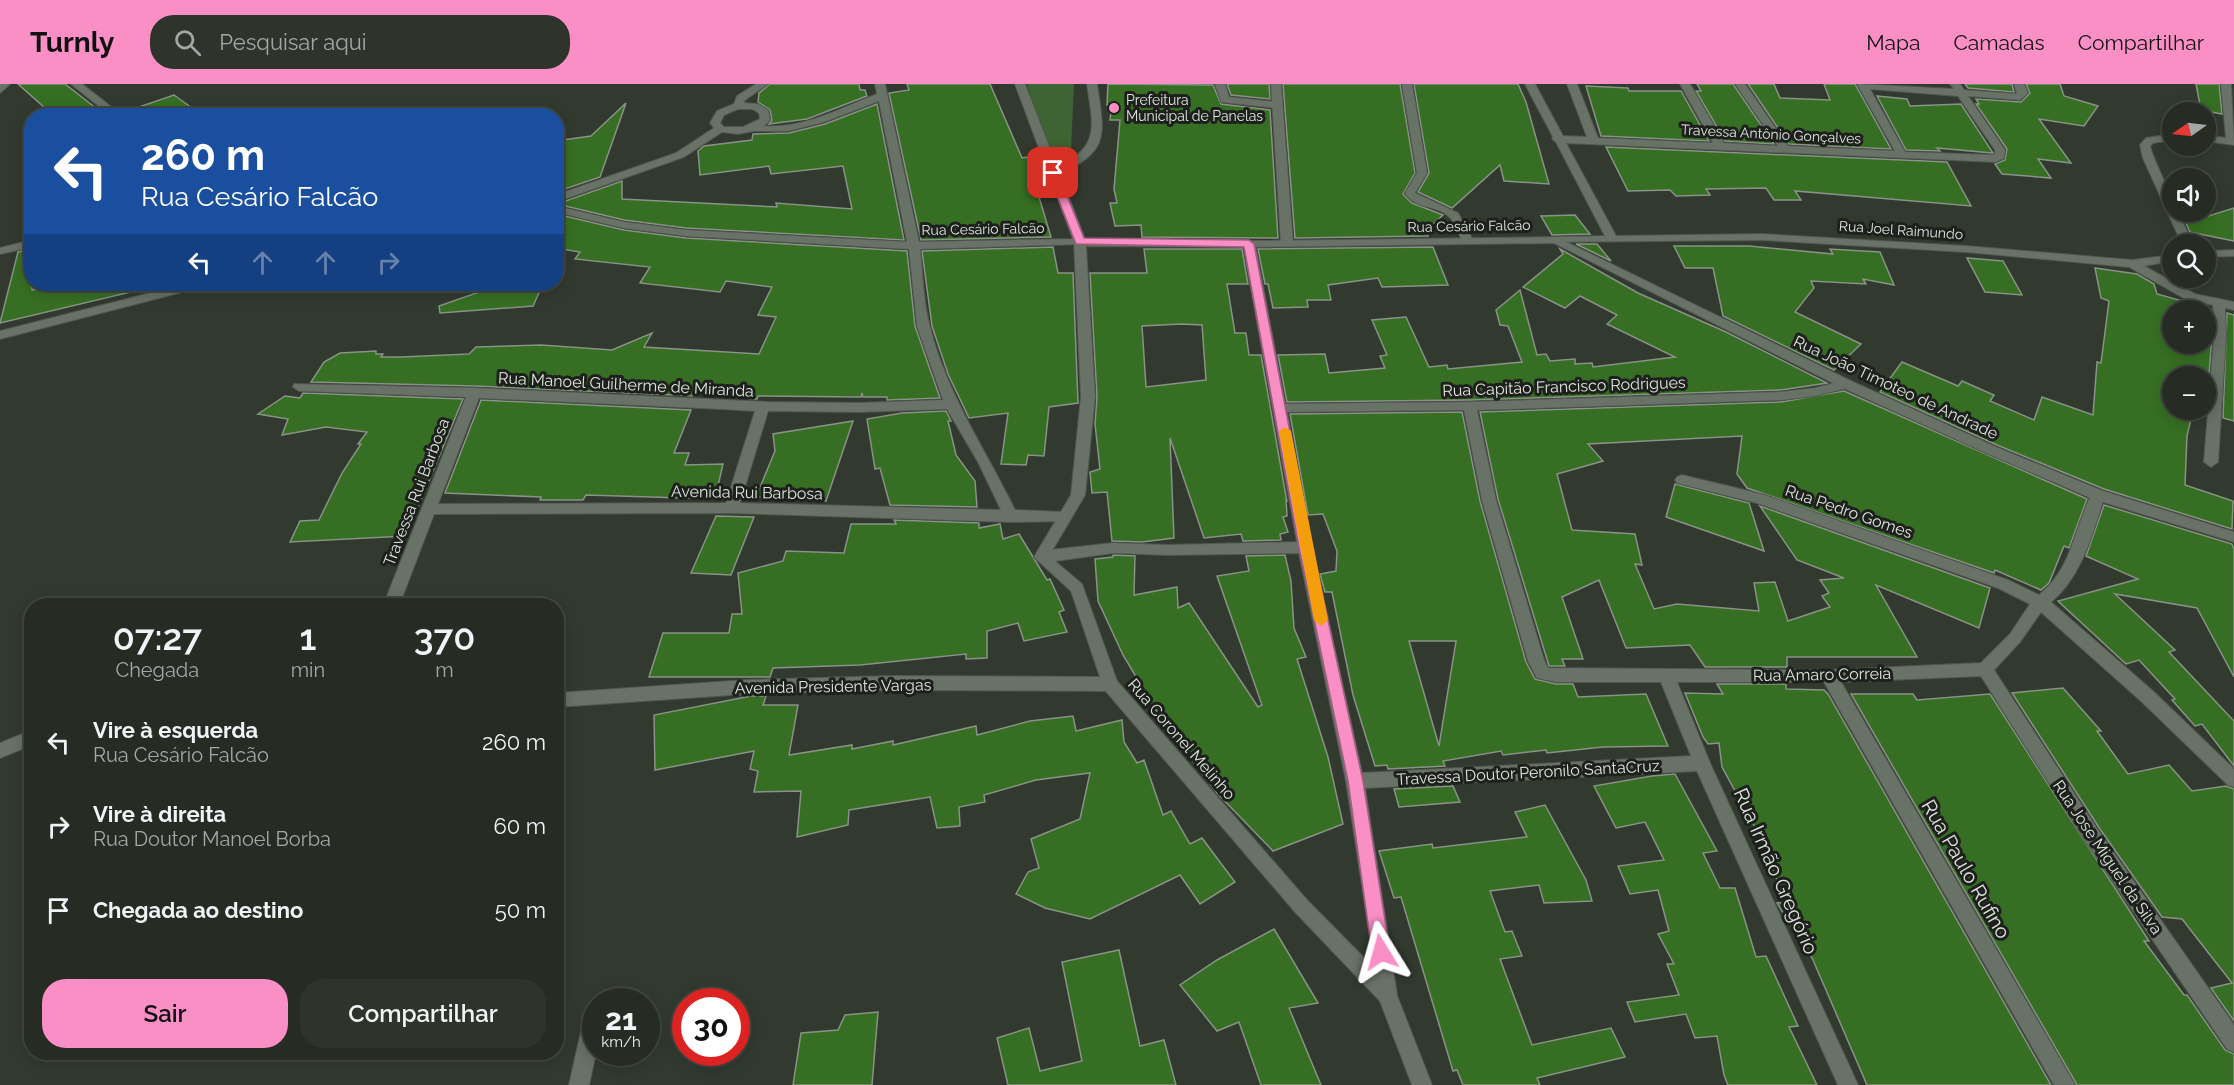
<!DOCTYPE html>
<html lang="pt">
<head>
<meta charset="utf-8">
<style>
	:root { --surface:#262c24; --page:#2e342c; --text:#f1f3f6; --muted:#a4a7a6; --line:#424841; --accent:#fa8fc6 }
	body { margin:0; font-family:Raleway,sans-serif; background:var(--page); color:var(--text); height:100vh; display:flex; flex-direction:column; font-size:22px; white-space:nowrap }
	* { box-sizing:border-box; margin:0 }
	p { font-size:20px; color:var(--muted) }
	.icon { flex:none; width:33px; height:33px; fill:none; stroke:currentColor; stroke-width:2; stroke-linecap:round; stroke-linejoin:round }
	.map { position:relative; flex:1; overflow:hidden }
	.sheet { position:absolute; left:24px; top:514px; width:540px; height:462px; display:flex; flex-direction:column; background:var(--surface); border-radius:24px; box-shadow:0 3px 15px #0003,0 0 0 2px var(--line) }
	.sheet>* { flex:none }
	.guide { position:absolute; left:24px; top:24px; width:540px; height:183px; border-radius:24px; box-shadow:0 3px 15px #0003,0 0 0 2px var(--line); background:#1a4fa0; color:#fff; overflow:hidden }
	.needle { width:39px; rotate:256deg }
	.buttons { position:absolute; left:2162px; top:18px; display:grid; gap:12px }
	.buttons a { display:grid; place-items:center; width:54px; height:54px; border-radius:50%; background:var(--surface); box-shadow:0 3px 15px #0003,0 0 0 2px var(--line); font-size:30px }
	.speed { position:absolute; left:582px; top:904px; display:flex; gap:12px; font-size:30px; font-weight:700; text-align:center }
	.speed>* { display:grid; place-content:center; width:78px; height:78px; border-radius:50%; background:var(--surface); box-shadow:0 3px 15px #0003,0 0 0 2px var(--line); line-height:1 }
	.speed small { font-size:15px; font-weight:400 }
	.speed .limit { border:9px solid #d22; background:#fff; color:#111 }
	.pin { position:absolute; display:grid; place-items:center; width:51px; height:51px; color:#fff; margin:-26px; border-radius:12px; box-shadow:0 3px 9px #0006 }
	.me { position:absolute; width:66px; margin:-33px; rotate:352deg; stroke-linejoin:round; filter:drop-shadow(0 0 4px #0008) }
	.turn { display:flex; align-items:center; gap:21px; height:126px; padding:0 18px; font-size:27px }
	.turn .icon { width:78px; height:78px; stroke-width:2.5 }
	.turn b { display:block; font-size:42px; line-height:51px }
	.lanes { display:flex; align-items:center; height:57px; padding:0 18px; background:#0003; justify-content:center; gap:30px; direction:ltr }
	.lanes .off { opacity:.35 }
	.eta { display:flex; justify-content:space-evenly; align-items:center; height:102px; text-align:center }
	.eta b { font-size:36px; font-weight:600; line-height:42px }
	.primary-button { display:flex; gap:12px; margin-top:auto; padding:12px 18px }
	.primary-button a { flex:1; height:69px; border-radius:24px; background:var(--accent); color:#111; font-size:24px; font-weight:600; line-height:69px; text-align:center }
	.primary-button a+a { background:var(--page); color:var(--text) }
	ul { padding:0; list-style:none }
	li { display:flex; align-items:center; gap:18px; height:84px; padding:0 18px }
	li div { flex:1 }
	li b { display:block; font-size:22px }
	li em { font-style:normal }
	header { display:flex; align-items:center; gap:36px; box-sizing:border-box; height:84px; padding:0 30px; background:var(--accent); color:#111 }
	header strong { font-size:28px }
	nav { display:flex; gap:33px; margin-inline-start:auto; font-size:21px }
	.search { width:420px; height:54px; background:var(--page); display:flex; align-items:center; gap:15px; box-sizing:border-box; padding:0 21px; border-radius:24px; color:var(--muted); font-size:22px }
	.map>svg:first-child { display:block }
</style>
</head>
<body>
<header>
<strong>Turnly</strong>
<div class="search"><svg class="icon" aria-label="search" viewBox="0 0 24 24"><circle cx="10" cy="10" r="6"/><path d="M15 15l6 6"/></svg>Pesquisar aqui</div>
<nav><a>Mapa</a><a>Camadas</a><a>Compartilhar</a></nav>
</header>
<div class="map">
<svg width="2234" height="1001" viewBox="0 0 2234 1001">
	<rect width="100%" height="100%" fill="#323a30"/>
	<path fill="#3d6432" d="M1027,0H1074L1071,66L1049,71Z"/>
	<g fill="#366f23" stroke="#899286" stroke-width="1.5" fill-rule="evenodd">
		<path d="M18,0H65L106,32H54Z"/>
		<path d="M770,0H859L860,6H865L867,12L807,35L769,40L772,36L770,26L758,18L759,9Z"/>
		<path d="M907,0H990L1022,74L1027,73L1051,153L921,156L889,9L909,6Z"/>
		<path d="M1108,0L1213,1L1221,20L1270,26L1278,154L1142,153L1141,141L1115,142L1110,119H1117L1114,105L1120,36H1110L1112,21H1107Z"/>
		<path d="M1227,0H1269L1270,15L1231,11Z"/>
		<path d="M1283,0H1400L1415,89L1403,110L1412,119L1443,131L1426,147L1428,152L1295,154Z"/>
		<path d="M1414,0H1518L1526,18L1549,100L1504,97L1500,81L1452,124L1418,108L1429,89Z"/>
		<path d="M1697,0H1733L1774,60L1725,57L1696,7H1701Z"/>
		<path d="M1748,0H1774L1780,14L1830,16L1824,0H1855L1891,65L1789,60Z"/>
		<path d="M1965,0H2012L2014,8L1968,4Z"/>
		<path d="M2026,0H2060L2064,12L2098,22L2084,42L2039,35L2071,79L2038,75L2051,94L2002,90L1995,80L2005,76L2007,65L1976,20H1979L1976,15L2021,18L2030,9Z"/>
		<path d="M2196,0H2219L2222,30L2206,27L2205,22L2200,21Z"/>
		<path d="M1586,2L1628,4L1629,7H1681L1709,57L1601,52Z"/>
		<path d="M174,11L203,32L124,30V28Z"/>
		<path d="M1877,12L1907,15L1910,22L1961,20L1993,69L1937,64L1940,67L1906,66Z"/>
		<path d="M626,19L600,93L556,108V57L591,52Z"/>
		<path d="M877,20L904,156L686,144L624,136L557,120L622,97V115L777,123L776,119L852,125L843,82L771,90L769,82L700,91L698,67L704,62L752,56L753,50L789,49L825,40Z"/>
		<path d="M1606,63L1947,78L1971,122L1795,107L1801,116H1774L1766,104L1706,105L1710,111L1676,112L1670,106L1628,107Z"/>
		<path d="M2234,124V157L2190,148L2186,139Z"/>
		<path d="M556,130L624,146L686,154L907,167L915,242L940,314L887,316V313H863L862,309L861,313L758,312L757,315H752L699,308L697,312L475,302L311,298L324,278L340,269L376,267V270H383L381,273H401L469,270L476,263L541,261L612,266L652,249L644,263L759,270L776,233L758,231L772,203L726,197L720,208L640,199L650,183L575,175L580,168L556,164Z"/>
		<path d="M1575,131L1590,150L1552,151L1541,132Z"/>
		<path d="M1576,160H1597L1611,177Z"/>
		<path d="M1674,162H1749L1833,170L1830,165L1880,168L1894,201L1863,195L1866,200L1811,197L1814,204L1795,228L1861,260L1834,286L1723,232L1713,184H1685Z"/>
		<path d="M1053,163L1058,189H1073L1078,319L1049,323L1044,372L1028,371L1026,381L1001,380L1008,329L969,334L948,290L932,242L922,167Z"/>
		<path d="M1433,163L1448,201L1382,203L1378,194L1328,201L1331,216H1307L1308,223L1273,224L1268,200H1265L1258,165Z"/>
		<path d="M32,165V206L64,200H130L131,208L0,239L18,168Z"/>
		<path d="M1144,165H1242L1248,200H1227L1235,249H1246L1249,271H1261L1287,418L1286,415L1287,432L1283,433L1288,448L1280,450L1281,456L1243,457L1241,450L1204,454L1170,354L1174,454L1142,458L1112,457L1107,408L1092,409L1090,388L1100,385L1095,340L1097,313L1090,189H1147ZM1182,240L1202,241L1206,296L1146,303L1142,242Z"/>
		<path d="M1560,165L1638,209L1726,248L1827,299L1781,306L1470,316L1287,318L1278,271L1325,270L1329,289L1385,284L1380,272L1387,271L1372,236L1406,233L1429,283L1447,281L1448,285L1522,278L1508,242L1500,241L1496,226L1520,206L1537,271L1546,270L1550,277L1575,275V280L1592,279L1593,283L1675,273L1607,240L1617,231L1580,212L1565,224L1523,203L1563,170Z"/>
		<path d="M1967,174L2003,177L2022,211L1985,208Z"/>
		<path d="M2095,184L2137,190L2154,200L2157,210L2211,225L2212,252L2206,329L2194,326H2205V292H2172V326H2193L2187,352L2185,401L2233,417L2232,445L2104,405L1997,361L1880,308L1902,278L1958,302L1962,297L1994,311L1990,317L2034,336L2042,313L2093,331L2097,278L2101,279L2109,217L2101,214ZM2172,226H2205V260H2172Z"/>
		<path d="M488,200H543L533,222L440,229L439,222L491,204Z"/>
		<path d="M2227,229L2234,231V337L2223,334Z"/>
		<path d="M1844,307L2087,415L2069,464L2064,462L2049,499L2041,506L1995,486L1994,489L1747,404L1737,390L1742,352L1588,360L1603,377L1557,390L1572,446L1635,450L1642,481L1635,480L1654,525L1677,520L1759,527L1754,499L1775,498L1788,537L1830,523L1822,512L1829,509L1820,496L1844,494L1797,476L1760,422L1990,504L1979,544L1876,501L1917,573H1787V583H1705L1690,561L1626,564L1599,496L1562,513L1583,575H1562L1565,582H1549L1498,415L1480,328L1781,318Z"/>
		<path d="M303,309L463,315L406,452L290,458L300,437L319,436L342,389L361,360H358L367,348L326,343L282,351L288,335L258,330L285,312L300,314Z"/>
		<path d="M481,316L691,326L674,369H689L685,381L723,380L715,415L586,411L583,416H540L541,413L445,409Z"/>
		<path d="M946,327L951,337H948L956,371L975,397L977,423L890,421L880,384L875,385L867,335L902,329Z"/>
		<path d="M1462,328L1480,417L1526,578L1535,595L1556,600H1573L1578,613L1646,610L1668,662L1603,663L1547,669L1546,666L1503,671L1501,667L1443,677L1445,682L1388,685L1387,681L1375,682L1353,611L1332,508H1325L1320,490L1336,487L1337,467L1323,430L1308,431L1290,330ZM1409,557H1456L1439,662Z"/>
		<path d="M853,337L826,417L756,413L775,367L773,350Z"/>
		<path d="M1675,400L1749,419L1764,467L1666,433Z"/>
		<path d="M2104,421L2232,460L2234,465V593L2197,524L2115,510L2175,566L2169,568L2234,637V682L2202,640L2195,642L2172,616L2175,615L2139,576L2126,580L2058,517L2138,495L2086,472Z"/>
		<path d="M716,432L754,433L731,491L691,489Z"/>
		<path d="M894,436L979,439V444L1000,440L1003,455L1019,450L1047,496L1050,495L1064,526L1059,528L1067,548L1024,557L1018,539L987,547V574L966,575V570L860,581L773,584L770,593H649L663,549H729L732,530H742L738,489L783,477L786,467L844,469L851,440H896Z"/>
		<path d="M1113,471L1135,472L1134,511L1177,503L1178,524L1189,519L1258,623L1262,621L1217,492L1249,487L1246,472L1285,471L1291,497L1294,544L1306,573L1297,575L1328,673L1343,740L1273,767L1217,709L1163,638L1123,571L1098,517L1095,475L1113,473Z"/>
		<path d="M1717,600H1786V605L1824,606L1828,610L2051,1001H1867L1813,876L1796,845H1793L1777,819L1788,818L1754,749H1758L1722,683L1719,659L1708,660L1703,653L1685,609L1723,610Z"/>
		<path d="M2063,604L2101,647H2097L2128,690L2169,681L2192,707L2226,702L2234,705V937L2211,904L2232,899L2182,835L2162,833L2100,745L2012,609Z"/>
		<path d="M1851,610H1913L1917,616L1990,610L2149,857H2144L2184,911H2187L2225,966L2234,970V1001H2077Z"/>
		<path d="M751,612H766L763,621H798L789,671L852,661V665L893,657V661L976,642L977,651L1030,637L1073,632L1076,647L1122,636L1124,658L1137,679L1144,676L1163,731L1171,727L1190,760L1202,754L1235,798L1200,820L1180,791L1090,835L1045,824L1016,810L1028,788L1039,784L1031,755L1080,735L1090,689L1036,696L984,711L985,718L959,723L960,742L937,744L930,713L849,726L848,741L797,753L801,707L754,708L758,687L750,685L754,667L655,686L654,631Z"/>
		<path d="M1675,690L1717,767L1703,769L1720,804H1735L1756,873L1766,872L1798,942L1789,943L1817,1001H1728L1724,991L1717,952L1695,954L1686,930L1635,938L1627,918L1679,911L1667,880H1674L1658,850L1669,847L1658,806L1630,810L1618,782L1664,776L1645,738L1616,744L1594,702L1652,692Z"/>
		<path d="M1453,702L1460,718L1399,723L1394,705Z"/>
		<path d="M1545,721L1586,796L1592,817L1544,819L1539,801L1490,807L1505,848L1512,847L1522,872L1500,875L1532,961L1611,944L1625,973L1537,994L1540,1001H1463L1457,986L1453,987L1401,813L1394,814L1379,767L1432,760L1433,764L1527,753L1515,728Z"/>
		<path d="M1274,845L1318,919L1289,924L1321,1001H1261L1239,938L1217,947L1180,901L1217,876Z"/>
		<path d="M1119,866L1140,962L1164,956L1176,1001H1008L997,954L1029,944L1040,987L1082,977L1062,878Z"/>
		<path d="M878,928L872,1001H793L801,949L838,946L845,931Z"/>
	</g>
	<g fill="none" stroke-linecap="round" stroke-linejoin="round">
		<g stroke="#51574f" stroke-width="2">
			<g id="minor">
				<path d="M0,0H10L0,9Z"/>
				<path d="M71,0H82L123,32H111Z"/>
				<path d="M756,0H768L745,16L744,19L758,20L768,26L770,36L764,42C803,45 841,24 877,10L875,0H885L919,158L1073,155L1015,0H1025L1057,83C1101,63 1093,42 1087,0H1097C1104,50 1111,66 1060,90L1086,158L1084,160L920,165C923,191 923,218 930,243C946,309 986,366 1015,426L1064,428L1069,429L1071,433L1069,437L1011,438L731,429L434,430L399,522H383L466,313L299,307L293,303L294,300L475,304L768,318L859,319L943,316L917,242L909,165L686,152L624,144L556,128V122L624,138L686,146L907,158L879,17L824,38L788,47H754L738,50L722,48L684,73L556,118V111L676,69L714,44L710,39L717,27L734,20L737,12ZM738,25H752L759,29L760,35L743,43H724L720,39L724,31ZM479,314L722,325L755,327L726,419L438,420ZM947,325L978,378L1001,426L740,419L768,327L859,328Z"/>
				<path d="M1215,0H1225L1229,13L1277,18L1282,21L1277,24L1221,18Z"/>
				<path d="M1402,0H1412L1427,89L1415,109L1458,129L1474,158L1472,160H1464C1458,150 1456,138 1447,131C1434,121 1413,124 1405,109L1417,89Z"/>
				<path d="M1525,0H1535L1563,52L1587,53L1567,0H1577L1598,54L1713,59L1680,0H1690L1724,59L1778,62L1735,0H1745L1788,62L1895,67L1857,0L1954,5L1950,0H1960L1964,6L2017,10L2014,0H2024L2028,9L2020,16L1968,12L2005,66L2004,74L1996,78L1566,59L1616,152L1762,150L1966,162L2132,176L2172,171V177L2144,182L2195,210L2234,218V226L2225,224L2226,252L2218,378L2211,383L2204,378L2214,252L2213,221L2187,216L2129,183L1966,168L1762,156L1552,158V154L1556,153L1605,152L1556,58L1552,55L1553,53ZM1870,5L1958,12L1995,66V71L1905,68Z"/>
				<path d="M2221,0H2231L2234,61L2205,57V51L2226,54Z"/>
				<path d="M2172,50V56L2153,59L2150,62C2156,85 2172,104 2172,128H2178L2193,160H2182L2143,74L2140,61L2146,54Z"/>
				<path d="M32,156V163L0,170V164Z"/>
				<path d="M1249,157L1255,160L1285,320L1470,318L1781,308L1815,304L1846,296L1851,297L1852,300L1851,303L1815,312L1781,316L1477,326L1496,416L1544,576L1548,584L1829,586L1981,579L2010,550L2030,520L1998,504L1757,419L1677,399L1675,396L1677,393L1682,391L1765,411L2008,496L2039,511C2073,484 2074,443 2093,407H2103L2105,411C2093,448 2082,493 2051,518L2154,608L2234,685V703L2228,701L2142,618L2041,528L2020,558L1994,586L2098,746L2234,941V968L2227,965L2086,758L1981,592L1841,598L2075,1001H2054L1824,598H1677L1710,679L1858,1001H1838L1697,687L1365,704L1397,911L1394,918L1387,920L1380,918L1346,697L1299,469L1168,471L1113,469L1041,479L1034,473L1041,467L1113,459L1168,461L1297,458L1243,160ZM1464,326L1482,416L1528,577L1537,594L1556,598H1661L1691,672L1362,689L1312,463L1287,328Z"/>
				<path d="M2234,166V172L2205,173V167Z"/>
				<path d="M186,200H204L202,203L0,255V247Z"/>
				<path d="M893,592L1110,593L1116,595L1118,600L1116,605L1110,607L893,606L746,610L556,623V609L746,596Z"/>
				<path d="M32,646V661L0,674V659Z"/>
				<path d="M595,920L596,969L589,1001H569L585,930L588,923Z"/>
			</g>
		</g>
		<g stroke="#51574f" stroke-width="2">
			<path id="tertiary" d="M1271,0H1281L1293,159L1287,162L1281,159Z"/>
		</g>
		<g stroke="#51574f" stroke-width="2">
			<path id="secondary" d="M1556,153L1851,297L1996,363L2103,407L2234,448V458L2093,415L1986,369L1841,303L1554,159L1249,163L1086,162L1095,313L1085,411L1049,472L1082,500L1117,597L1307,816L1394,904L1432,1001H1412L1380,917L1295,828L1104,605L1071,507L1034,473L1071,411L1081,313L1074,158L1080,155L1249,157Z"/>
		</g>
		<use href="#minor" fill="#697267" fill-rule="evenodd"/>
		<use href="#tertiary" fill="#697267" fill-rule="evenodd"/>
		<use href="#secondary" fill="#697267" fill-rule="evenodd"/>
	</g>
	<path fill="#fa8fc6" stroke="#a25d81" stroke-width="1.5" d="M1053,86L1058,89L1084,154L1249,156L1254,160L1312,463L1363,697L1390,868L1387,874L1381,877L1375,874L1372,868L1348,697L1299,463L1244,163L1076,160L1048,89Z"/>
	<path fill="#f59e0b" d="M1285,343L1291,347L1328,536L1321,542L1314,536L1279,347Z"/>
	<circle fill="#fa8fc6" stroke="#1d201c" stroke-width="2" cx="1114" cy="24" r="6"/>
	<g text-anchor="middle" stroke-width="6" stroke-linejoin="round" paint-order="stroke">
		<g font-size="14" fill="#dee3dc" stroke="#1d201c" text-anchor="start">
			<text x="1126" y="21">Prefeitura<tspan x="1126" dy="16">Municipal de Panelas</tspan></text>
		</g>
		<g font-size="14" fill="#dee3dc" stroke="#1d201c">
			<text transform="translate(1771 50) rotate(3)" y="5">Travessa Antônio Gonçalves</text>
			<text transform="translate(1469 142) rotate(-1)" y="5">Rua Cesário Falcão</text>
			<text transform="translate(983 145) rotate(-1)" y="5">Rua Cesário Falcão</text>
			<text transform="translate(1901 146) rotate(4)" y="5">Rua Joel Raimundo</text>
		</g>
		<g font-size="16" fill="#dee3dc" stroke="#1d201c">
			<text transform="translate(626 300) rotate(3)" y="6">Rua Manoel Guilherme de Miranda</text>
			<text transform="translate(1564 302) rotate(-2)" y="6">Rua Capitão Francisco Rodrigues</text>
			<text transform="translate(1896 303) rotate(25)" y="6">Rua João Timoteo de Andrade</text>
			<text transform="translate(416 408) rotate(-69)" y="6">Travessa Rui Barbosa</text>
			<text transform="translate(747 408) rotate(1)" y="6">Avenida Rui Barbosa</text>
			<text transform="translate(1849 427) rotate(19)" y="6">Rua Pedro Gomes</text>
			<text transform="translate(1822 590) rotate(-1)" y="6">Rua Amaro Correia</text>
			<text transform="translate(833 602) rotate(-1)" y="6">Avenida Presidente Vargas</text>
			<text transform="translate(1182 655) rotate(49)" y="6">Rua Coronel Melinho</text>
			<text transform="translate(1528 688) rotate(-3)" y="6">Travessa Doutor Peronilo SantaCruz</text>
			<text transform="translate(2108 773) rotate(56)" y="6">Rua Jose Miguel da Silva</text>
		</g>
		<g font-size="20" fill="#dee3dc" stroke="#1d201c">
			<text transform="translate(1966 785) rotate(60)" y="7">Rua Paulo Rufino</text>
			<text transform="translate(1776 787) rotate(66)" y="7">Rua Irmão Gregório</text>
		</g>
	</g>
</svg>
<div class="buttons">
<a><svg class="needle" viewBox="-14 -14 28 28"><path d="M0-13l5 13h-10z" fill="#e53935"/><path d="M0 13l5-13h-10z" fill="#a4a7a6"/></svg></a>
<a><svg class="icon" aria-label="sound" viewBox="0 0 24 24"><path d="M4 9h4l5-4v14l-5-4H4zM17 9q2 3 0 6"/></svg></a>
<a><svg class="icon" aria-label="search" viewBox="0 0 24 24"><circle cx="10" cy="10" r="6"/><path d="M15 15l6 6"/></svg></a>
<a>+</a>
<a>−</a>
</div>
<div class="speed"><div>21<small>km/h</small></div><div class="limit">30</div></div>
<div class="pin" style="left:1053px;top:89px;background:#d93025"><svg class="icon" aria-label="arrive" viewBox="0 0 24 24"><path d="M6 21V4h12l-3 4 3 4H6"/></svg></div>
<svg class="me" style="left:1381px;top:868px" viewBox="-20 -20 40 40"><path d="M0-17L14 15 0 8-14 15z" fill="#fa8fc6" stroke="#fff" stroke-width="4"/></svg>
<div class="guide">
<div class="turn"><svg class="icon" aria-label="left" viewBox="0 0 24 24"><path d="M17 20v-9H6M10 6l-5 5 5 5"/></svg><div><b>260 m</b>Rua Cesário Falcão</div></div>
<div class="lanes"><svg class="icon" aria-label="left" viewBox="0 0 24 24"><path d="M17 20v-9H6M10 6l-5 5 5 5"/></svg><svg class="icon off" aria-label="ahead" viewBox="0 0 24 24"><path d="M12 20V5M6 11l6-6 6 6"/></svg><svg class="icon off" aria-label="ahead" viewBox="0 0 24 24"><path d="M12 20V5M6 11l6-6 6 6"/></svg><svg class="icon off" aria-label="right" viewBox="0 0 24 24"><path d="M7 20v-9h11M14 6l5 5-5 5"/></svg></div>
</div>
<section class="sheet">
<div class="eta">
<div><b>07:27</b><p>Chegada</p></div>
<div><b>1</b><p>min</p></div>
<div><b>370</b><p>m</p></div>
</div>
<ul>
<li><svg class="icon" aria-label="left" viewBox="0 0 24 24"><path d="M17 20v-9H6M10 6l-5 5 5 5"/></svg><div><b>Vire à esquerda</b><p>Rua Cesário Falcão</p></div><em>260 m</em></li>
<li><svg class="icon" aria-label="right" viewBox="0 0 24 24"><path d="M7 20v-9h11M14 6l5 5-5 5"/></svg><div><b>Vire à direita</b><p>Rua Doutor Manoel Borba</p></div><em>60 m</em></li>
<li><svg class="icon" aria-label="arrive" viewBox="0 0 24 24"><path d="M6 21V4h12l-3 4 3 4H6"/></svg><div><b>Chegada ao destino</b></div><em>50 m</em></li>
</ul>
<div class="primary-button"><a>Sair</a><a>Compartilhar</a></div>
</section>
</div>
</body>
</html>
